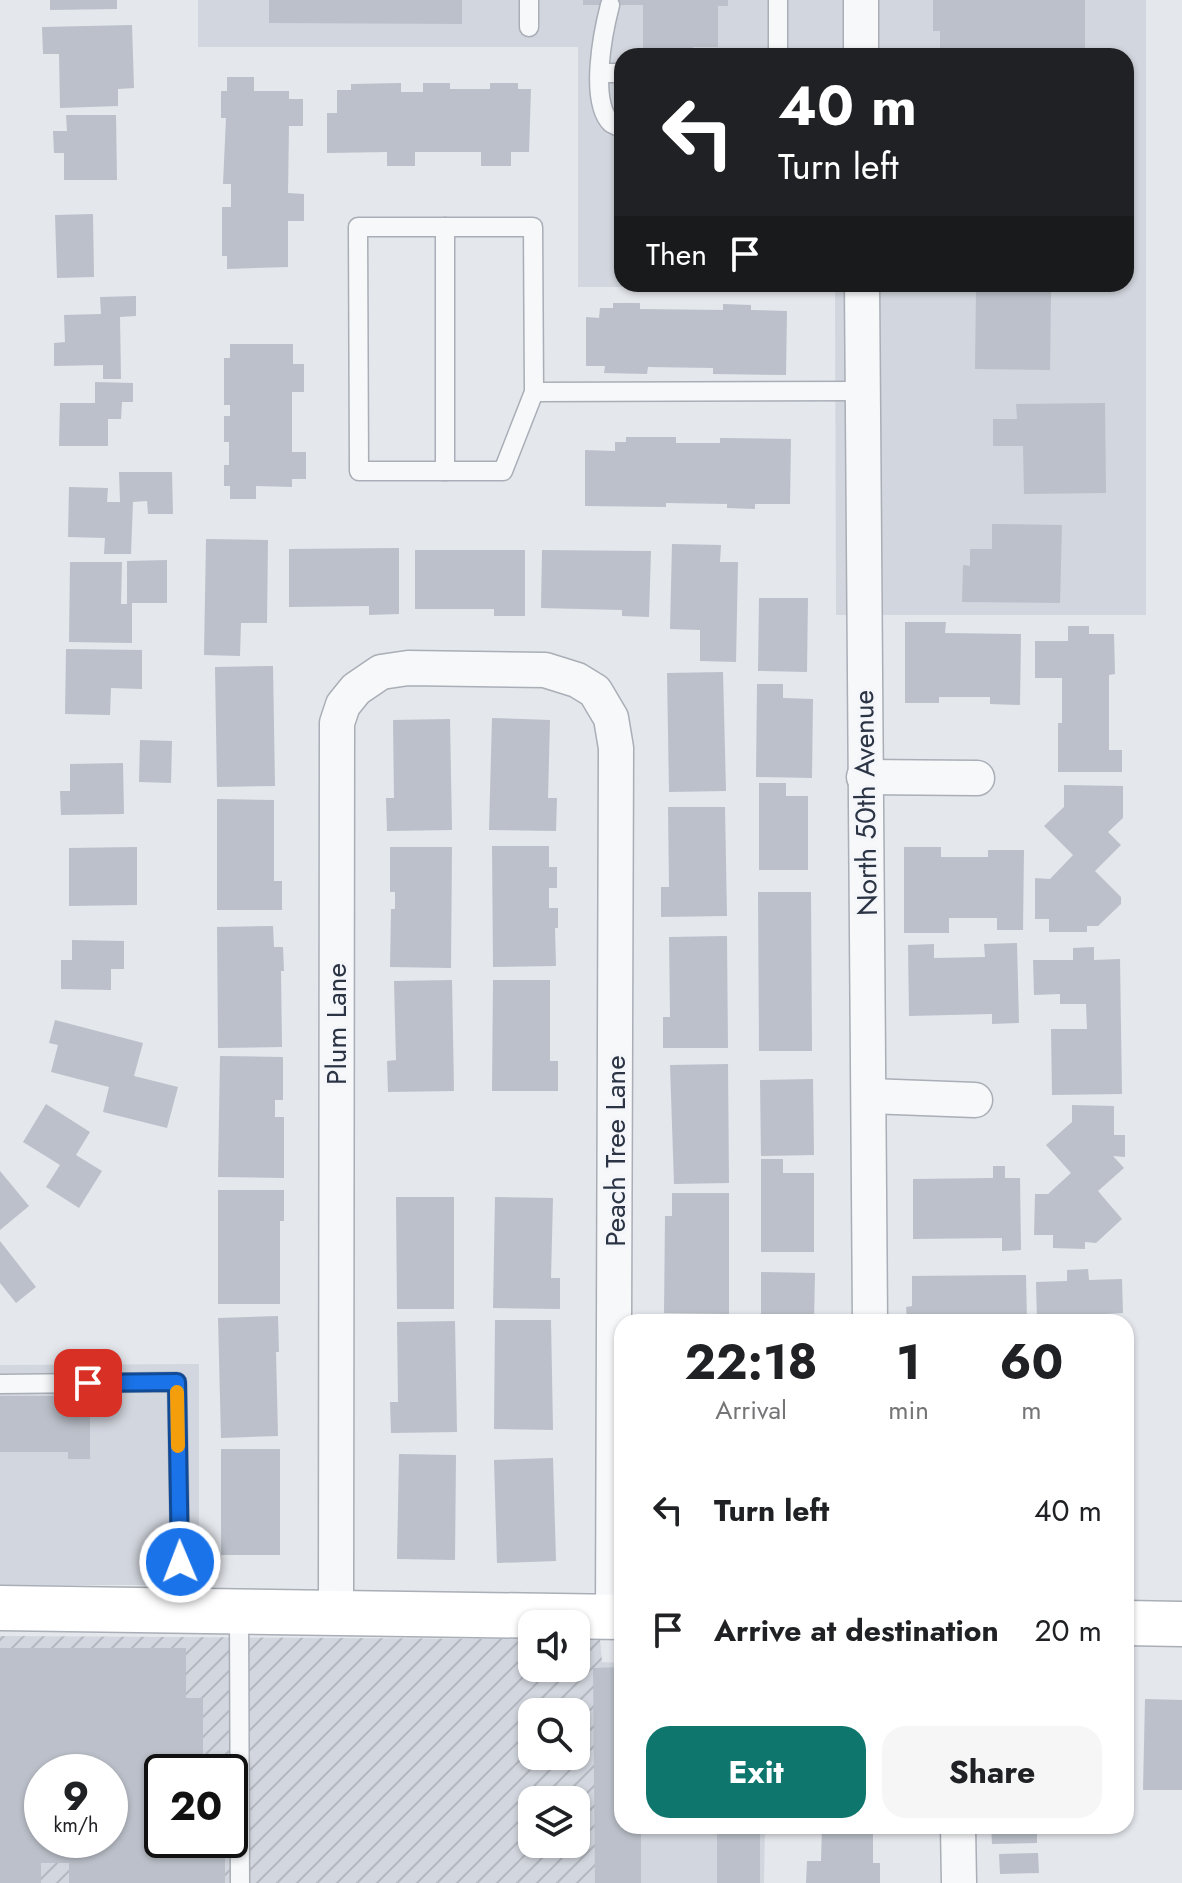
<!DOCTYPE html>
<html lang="en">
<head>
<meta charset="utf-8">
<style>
	:root { --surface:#fff; --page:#f6f6f6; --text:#202124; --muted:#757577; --accent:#0f766e }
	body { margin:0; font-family:Jost,sans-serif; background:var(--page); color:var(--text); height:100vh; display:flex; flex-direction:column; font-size:30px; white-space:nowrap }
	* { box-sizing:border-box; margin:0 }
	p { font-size:26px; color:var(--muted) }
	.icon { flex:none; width:44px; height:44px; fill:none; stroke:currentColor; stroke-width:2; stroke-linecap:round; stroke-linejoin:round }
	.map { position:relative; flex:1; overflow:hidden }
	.side { position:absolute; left:614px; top:1314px; width:520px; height:520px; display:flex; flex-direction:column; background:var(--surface); border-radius:24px; box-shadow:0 2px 6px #0004 }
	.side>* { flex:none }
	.banner { position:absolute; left:614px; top:48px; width:520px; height:244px; border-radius:24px; box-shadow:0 2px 6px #0004; background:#202124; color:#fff; overflow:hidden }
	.controls { position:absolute; left:518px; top:1610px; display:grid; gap:16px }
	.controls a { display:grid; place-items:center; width:72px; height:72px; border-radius:16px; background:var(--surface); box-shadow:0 2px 6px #0004; font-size:40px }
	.speed { position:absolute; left:24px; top:1754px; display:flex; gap:16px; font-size:40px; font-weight:700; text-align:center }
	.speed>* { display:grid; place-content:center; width:104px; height:104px; border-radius:50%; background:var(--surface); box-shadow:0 2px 6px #0004; line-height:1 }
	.speed small { font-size:20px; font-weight:400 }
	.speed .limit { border:4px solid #111; border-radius:12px; background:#fff; color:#111 }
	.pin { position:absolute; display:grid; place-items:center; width:68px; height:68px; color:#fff; margin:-34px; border-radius:16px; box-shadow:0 4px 12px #0006 }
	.me { position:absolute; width:88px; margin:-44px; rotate:359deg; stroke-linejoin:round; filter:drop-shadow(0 0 6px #0008) }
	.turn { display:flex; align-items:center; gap:28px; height:168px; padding:0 32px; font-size:36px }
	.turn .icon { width:104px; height:104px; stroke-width:2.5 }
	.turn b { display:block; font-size:56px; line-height:68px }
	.then { display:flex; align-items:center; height:76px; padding:0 32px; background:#0003; gap:16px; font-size:30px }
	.eta { display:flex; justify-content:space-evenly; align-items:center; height:136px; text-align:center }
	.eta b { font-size:48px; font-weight:700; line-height:56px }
	.action { display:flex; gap:16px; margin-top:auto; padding:16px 32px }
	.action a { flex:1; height:92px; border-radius:24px; background:var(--accent); color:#fff; font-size:32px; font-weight:700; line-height:92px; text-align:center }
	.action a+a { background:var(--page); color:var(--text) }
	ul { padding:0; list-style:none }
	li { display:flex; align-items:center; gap:24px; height:120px; padding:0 32px }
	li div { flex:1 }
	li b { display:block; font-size:30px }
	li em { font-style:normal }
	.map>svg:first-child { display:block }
</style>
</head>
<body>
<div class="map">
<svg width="1182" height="1883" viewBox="0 0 1182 1883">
	<defs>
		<pattern id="industrial-furrows" width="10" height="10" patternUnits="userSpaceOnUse" patternTransform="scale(2)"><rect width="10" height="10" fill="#d2d6de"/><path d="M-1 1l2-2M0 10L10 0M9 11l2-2" fill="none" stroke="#b4b8c0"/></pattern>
	</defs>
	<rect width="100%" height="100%" fill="#e4e7ec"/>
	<g fill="#d2d6de" fill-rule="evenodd">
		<path d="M198,0H1146V615H836L835,287H578V47H198ZM622,56H1126V284H622Z"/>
		<path d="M199,1364V1585H0V1365Z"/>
		<path d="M602,1662L622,1663V1826H765L764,1883H600Z"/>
	</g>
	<path fill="url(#industrial-furrows)" fill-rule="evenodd" d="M0,1636L532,1639V1668H576V1639H600L602,1662L600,1883H0ZM532,1712H576V1756H532ZM42,1772H110V1840H42ZM162,1772H230V1840H162ZM532,1800H576V1844H532Z"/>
	<g fill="#bbc0ca" fill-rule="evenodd">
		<path d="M50,0H117V9L50,10Z"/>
		<path d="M269,0H462V24L269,23Z"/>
		<path d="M583,0H728V6H718V47H693V51H643V5H583Z"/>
		<path d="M933,0H1085V50H940V31H933Z"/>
		<path d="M132,25L134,88L118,89V106L60,108L59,54H43L42,27Z"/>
		<path d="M227,77H254V91H289V99H303V126H289L288,193L304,194V221H288V267L227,269V256H222V207H231V184H223L226,118H221V91H227Z"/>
		<path d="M401,83V92H423V83H450V89H490V83H518V89H531L529,152H511V166H481V152H415V166H387V152L327,153V113H337V90H351V84Z"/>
		<path d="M66,115H116L117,180H64V153H54L53,131H67Z"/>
		<path d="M93,214L94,277L57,278L55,215Z"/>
		<path d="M976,291L1051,292L1050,370L975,369Z"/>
		<path d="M136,296V316L120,317L121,379H103V365L54,366V343L65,342L64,315L101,314L100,297Z"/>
		<path d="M613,303H640V309L723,310V304L751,305V310L787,311L786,375L713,374V368L648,367L647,374L604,373L605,366H586V317L599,318L600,308H613Z"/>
		<path d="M230,344H293V364H304V392H292V452H306V479H292V487L256,486V499H230V486H224V465H229V442H224V416H230V405H224V358H230Z"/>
		<path d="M95,382L133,383V402H122L121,419H108V446H59L60,403H95Z"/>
		<path d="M1105,403L1106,493L1024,494L1023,446H993V419H1017L1016,404Z"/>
		<path d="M626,437H676V443H720V438L791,439L790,504H755V509L727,508V504L666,503V507L585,506V450L615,451V442H626Z"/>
		<path d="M119,472H172L173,514H148L147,501L133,502L131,554H104L105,538L68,537L69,487L108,488L107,502H120Z"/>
		<path d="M992,524L1062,525L1060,603L962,602L963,565L970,566V549H992Z"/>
		<path d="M206,539L268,540L267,623H241L240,656L204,655Z"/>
		<path d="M672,544L721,545L720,562H738L736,662L700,661V630L670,629Z"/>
		<path d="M399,548V614L369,615V606L289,607V549Z"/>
		<path d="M415,550H525V616H494V609H415Z"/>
		<path d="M542,550L651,551L649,617L622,616V610L541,608Z"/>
		<path d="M167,560V603H132V643L69,642L70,562H122L121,604H127V561Z"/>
		<path d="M759,598H808L807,672L758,671Z"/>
		<path d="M905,622H946L945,633L1021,634L1020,705L990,704V697H939V703H905Z"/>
		<path d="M1068,626H1089V634H1114L1115,674L1109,675V750H1122V772H1058V723H1062V678H1035V641H1068Z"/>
		<path d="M66,649L142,650V689L111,688L110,715L65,714Z"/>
		<path d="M273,666L275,786L217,787L215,667Z"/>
		<path d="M723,672L726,791L669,792L667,673Z"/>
		<path d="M757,684H783V698L813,699L812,778L756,777Z"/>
		<path d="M492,718L550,720L548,798H557L556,831L489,830Z"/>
		<path d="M450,719L452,830L387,831L386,798H394L393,720Z"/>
		<path d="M140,740L172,741L171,783L139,782Z"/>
		<path d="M123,763L124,814L61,815L60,791H70V764Z"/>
		<path d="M759,783H786V796H808V870H759Z"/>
		<path d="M1064,785L1123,786V818L1108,832L1121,845L1095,871L1121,897V904L1098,926H1087V932H1049V919H1035V878L1050,879L1073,855L1044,826L1064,807Z"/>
		<path d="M217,799L274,800V881H282V910H217Z"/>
		<path d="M668,807H725L727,916L661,917V887H669Z"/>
		<path d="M492,846H549V867H557V888H549V908H558V928H555L556,966L493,967Z"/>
		<path d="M137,847V905L69,906V848Z"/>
		<path d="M390,847H452L451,968L390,967L391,909H395V892H390Z"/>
		<path d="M904,847H941V857H988V850H1024L1023,930H997V918H949V933H904Z"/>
		<path d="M758,892H811L812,1051H759Z"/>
		<path d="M273,926L274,947H283L284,971H281L282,1047L218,1048L217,927Z"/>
		<path d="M727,936L728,1048H663V1017H670L669,937Z"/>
		<path d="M72,940L124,941V969H111V990L61,989V960H72Z"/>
		<path d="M1017,943L1019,1023L992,1024V1014L909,1016L908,945L934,944V958L985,957L984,944Z"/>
		<path d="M1094,947V960L1120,959L1122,1094L1052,1095L1051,1029H1087L1086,1004H1060V994L1034,995L1033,960H1073V948Z"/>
		<path d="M452,980L454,1091L388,1092L387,1061L396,1060L394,981Z"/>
		<path d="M493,980H550V1061H558V1091H492Z"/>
		<path d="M55,1020L143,1043L134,1076L178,1087L167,1128L103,1112L109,1087L51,1072L58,1045L49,1043Z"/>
		<path d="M220,1056L283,1057V1100H275V1117H284V1178L218,1177Z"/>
		<path d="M728,1064L729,1183L674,1184L670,1065Z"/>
		<path d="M813,1079L814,1155L761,1156L760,1080Z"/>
		<path d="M46,1104L90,1132L76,1155L102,1171L79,1208L46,1187L60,1165L23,1142Z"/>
		<path d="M1072,1105L1114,1106V1135H1125V1157L1113,1156L1124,1168L1098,1191L1122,1219L1096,1243L1085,1242V1249L1053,1248V1235H1034L1035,1194H1048L1071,1173L1046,1145L1072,1122Z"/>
		<path d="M761,1159H783V1173H814V1252H761Z"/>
		<path d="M993,1166H1005V1178H1020L1021,1250L1002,1251V1238L913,1239V1179L993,1178Z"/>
		<path d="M0,1171L29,1206L0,1230Z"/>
		<path d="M218,1190H284V1221H280V1304H218Z"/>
		<path d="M672,1193H729V1314L664,1313L665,1216H672Z"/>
		<path d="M396,1197H454V1309H397Z"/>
		<path d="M495,1197L553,1198L551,1278H560V1309L493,1308Z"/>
		<path d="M0,1241L36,1287L16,1303L0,1283Z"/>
		<path d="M1088,1269L1089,1280L1122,1279L1123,1313L1105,1314L1106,1322H1037L1036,1282L1067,1281V1270Z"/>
		<path d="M761,1272L815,1273L814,1322H761Z"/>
		<path d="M1026,1275L1027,1322H907L906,1307L912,1306V1276Z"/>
		<path d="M278,1316L279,1352H276L278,1436L221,1438L218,1318Z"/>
		<path d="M495,1320H551L553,1430L494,1429Z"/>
		<path d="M455,1321L457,1432L391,1433L390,1402H398L397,1322Z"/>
		<path d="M0,1396H90V1459H68V1452H0Z"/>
		<rect x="221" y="1449" width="59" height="106"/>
		<path d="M399,1454L456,1455L455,1560L397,1559Z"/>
		<path d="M553,1458L556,1561L497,1563L494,1460Z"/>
		<path d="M0,1648H186V1698H203V1772H162V1840H225V1883H69V1863H41V1883H0ZM42,1772H110V1840H42Z"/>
		<path d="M622,1667V1826H641V1883H595L593,1668Z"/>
		<path d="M1145,1699L1182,1700V1790H1143Z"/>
		<rect x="717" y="1826" width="43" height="57"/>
		<path d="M822,1826H873V1863H880V1883H806L807,1861H821Z"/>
		<path d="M991,1826H1037V1843L992,1844Z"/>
		<path d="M1038,1853L1039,1873L1000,1874L999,1854Z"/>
	</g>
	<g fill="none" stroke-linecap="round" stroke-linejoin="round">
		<g stroke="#a9aeb7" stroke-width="21">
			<g id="lane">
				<path d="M610,5C603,32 589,101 611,123C612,124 621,128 622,128"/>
				<path d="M529,27V0"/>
				<path d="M778,56V0"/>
				<path d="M600,73H622"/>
				<path d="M445,227V471"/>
				<path d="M534,392L503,471H359L358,227H533L534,392L863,391"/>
				<path d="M0,1384L177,1382L181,1611"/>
				<path d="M239,1612L240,1883"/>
			</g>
		</g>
		<g stroke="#a9aeb7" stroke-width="37">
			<g id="street">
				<path d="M861,0V56"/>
				<path d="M862,284L870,1322"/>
				<path d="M864,777L977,778"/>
				<path d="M869,1096L975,1100"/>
				<path d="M336,1613L337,723L343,705L356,689L381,672L408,668L545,670L577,680L595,691L611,718L616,748L613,1617"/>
				<path d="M958,1826L959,1883"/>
			</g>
		</g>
		<g stroke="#a9aeb7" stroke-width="47">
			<g id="secondary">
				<path d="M0,1608L622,1617"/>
				<path d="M1126,1623L1182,1624"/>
			</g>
		</g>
		<use href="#lane" stroke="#f7f8fa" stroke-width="18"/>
		<use href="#street" stroke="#f7f8fa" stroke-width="34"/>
		<use href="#secondary" stroke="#fff" stroke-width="44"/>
	</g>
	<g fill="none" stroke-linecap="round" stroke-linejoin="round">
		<g stroke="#114b97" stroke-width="20">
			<path id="route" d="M88,1383L177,1382L180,1562"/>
		</g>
		<use href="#route" stroke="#1a73e8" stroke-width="14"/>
		<path stroke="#f59e0b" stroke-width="14" d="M177,1392L178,1446"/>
	</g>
	<g text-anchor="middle" stroke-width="7" stroke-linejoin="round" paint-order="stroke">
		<g font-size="28" fill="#2b3445" stroke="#f4f6f9">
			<text transform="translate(865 803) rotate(-91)" y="10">North 50th Avenue</text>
			<text transform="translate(336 1024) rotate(-90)" y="10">Plum Lane</text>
			<text transform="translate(615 1151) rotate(-90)" y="10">Peach Tree Lane</text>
		</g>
	</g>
</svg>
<div class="controls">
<a><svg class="icon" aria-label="sound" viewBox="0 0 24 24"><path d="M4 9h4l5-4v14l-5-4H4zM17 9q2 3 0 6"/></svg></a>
<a><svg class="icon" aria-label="search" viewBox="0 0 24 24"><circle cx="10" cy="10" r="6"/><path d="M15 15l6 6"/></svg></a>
<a><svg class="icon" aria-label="layers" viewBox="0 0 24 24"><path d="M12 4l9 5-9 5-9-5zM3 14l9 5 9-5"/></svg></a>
</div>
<div class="speed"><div>9<small>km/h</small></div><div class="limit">20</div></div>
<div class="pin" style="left:88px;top:1383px;background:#d93025"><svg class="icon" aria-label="arrive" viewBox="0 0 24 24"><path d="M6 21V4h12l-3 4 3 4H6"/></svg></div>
<svg class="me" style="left:180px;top:1562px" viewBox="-20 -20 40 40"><circle r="17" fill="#1a73e8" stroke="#fff" stroke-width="3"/><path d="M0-11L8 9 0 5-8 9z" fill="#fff"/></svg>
<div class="banner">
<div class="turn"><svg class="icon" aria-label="left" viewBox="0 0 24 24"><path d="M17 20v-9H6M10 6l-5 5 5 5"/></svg><div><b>40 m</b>Turn left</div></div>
<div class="then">Then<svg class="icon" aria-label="arrive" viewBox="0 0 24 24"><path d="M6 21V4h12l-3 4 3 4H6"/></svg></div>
</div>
<section class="side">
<div class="eta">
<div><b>22:18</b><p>Arrival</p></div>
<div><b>1</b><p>min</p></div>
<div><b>60</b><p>m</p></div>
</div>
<ul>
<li><svg class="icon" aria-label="left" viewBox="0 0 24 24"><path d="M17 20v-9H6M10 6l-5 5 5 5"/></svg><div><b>Turn left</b></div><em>40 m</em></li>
<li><svg class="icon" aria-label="arrive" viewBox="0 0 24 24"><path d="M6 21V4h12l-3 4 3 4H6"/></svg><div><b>Arrive at destination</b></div><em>20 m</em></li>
</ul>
<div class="action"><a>Exit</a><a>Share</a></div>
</section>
</div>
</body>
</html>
